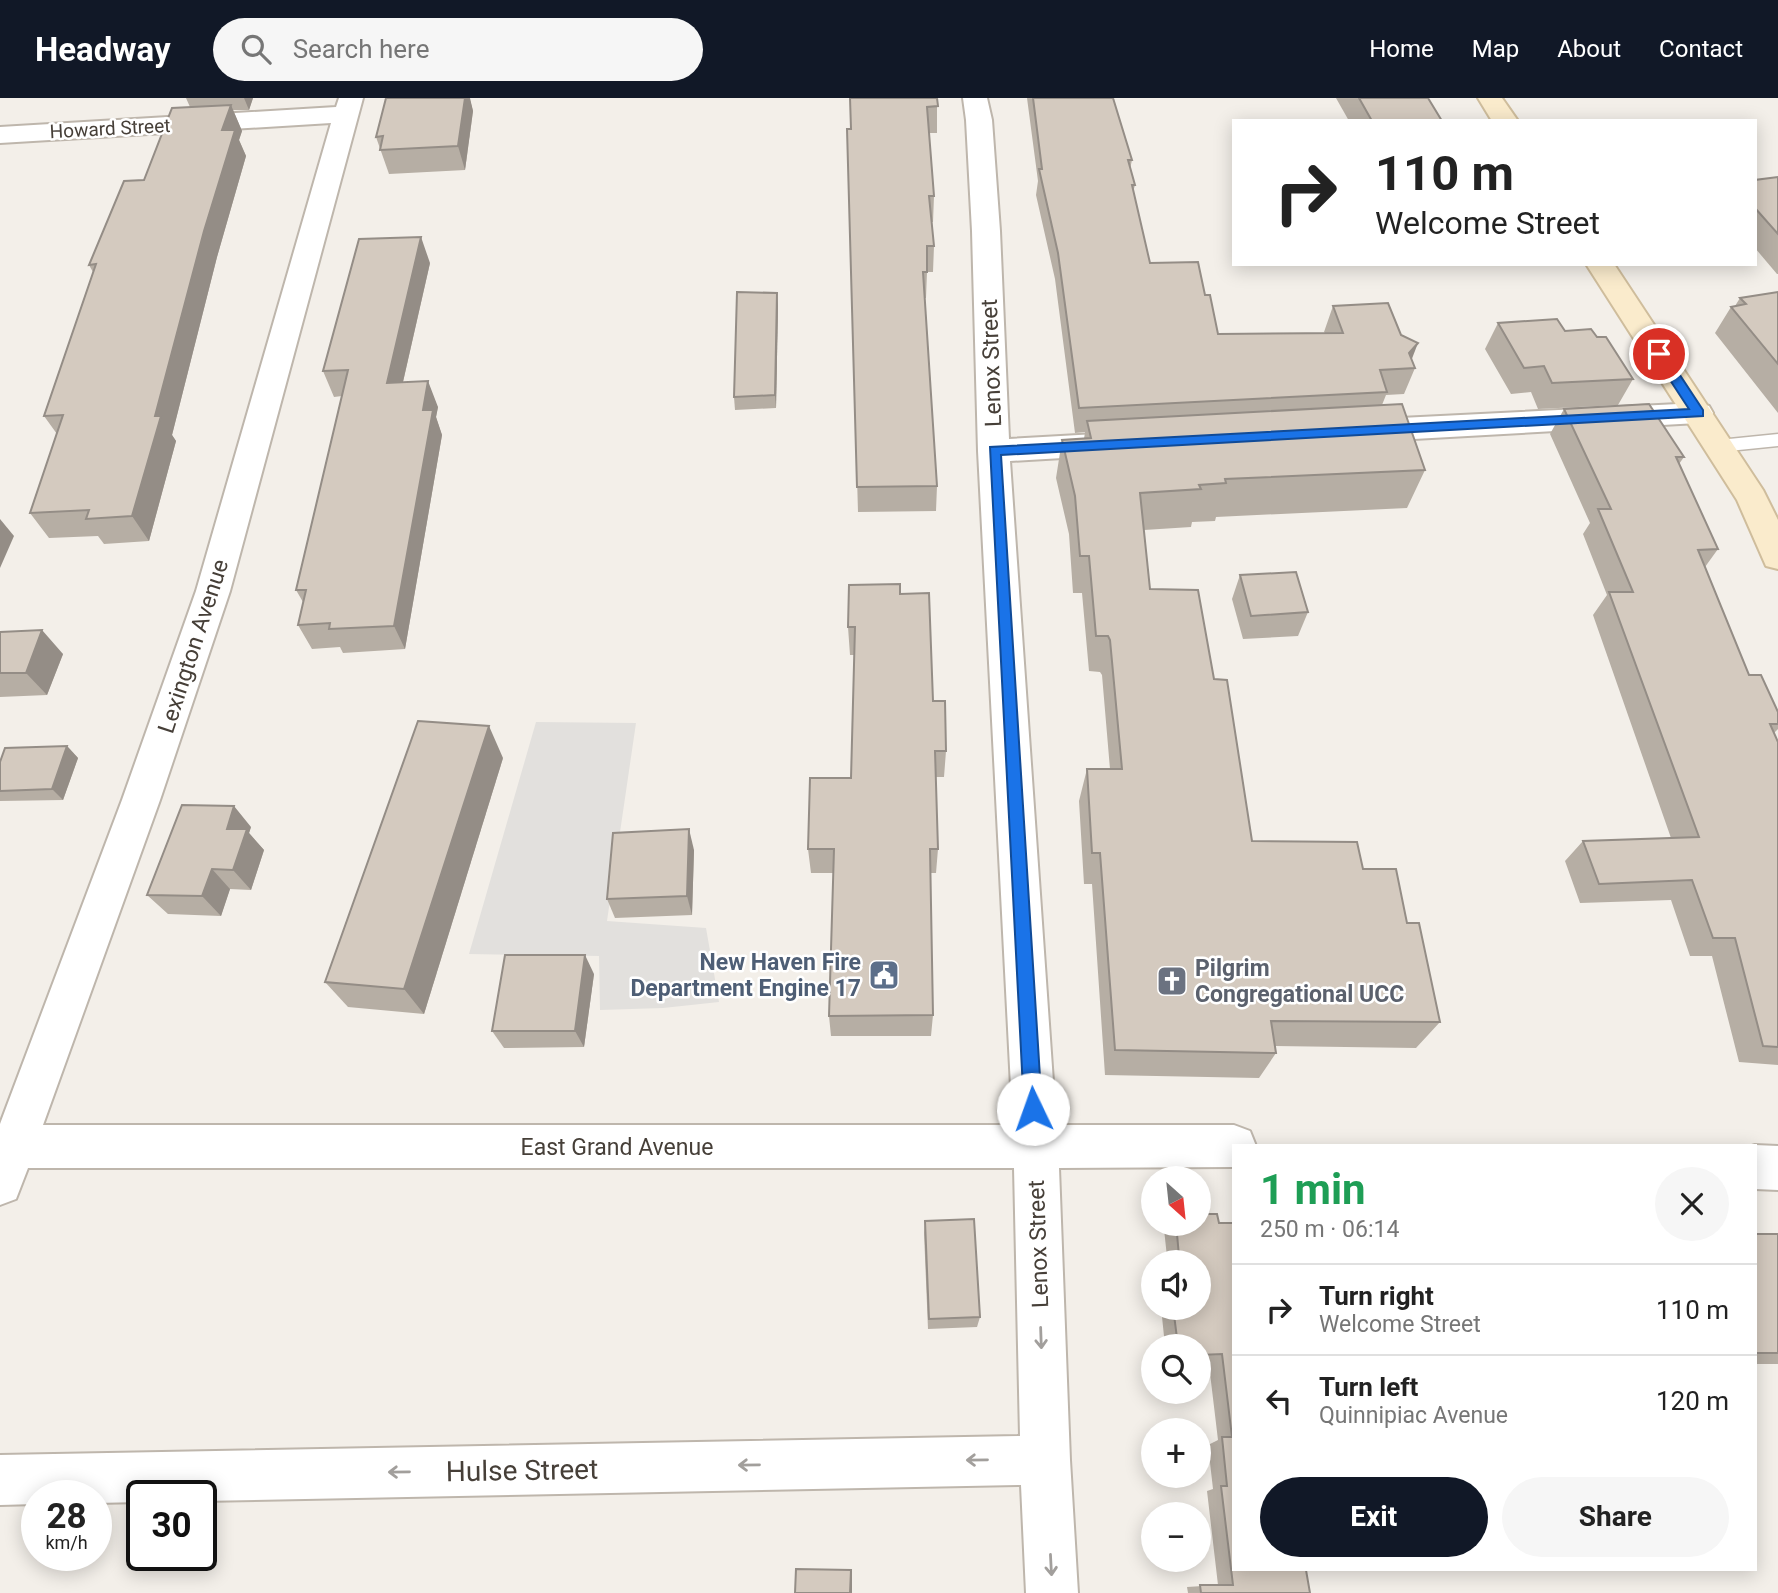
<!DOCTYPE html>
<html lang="en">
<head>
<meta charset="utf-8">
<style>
	:root { --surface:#fff; --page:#f6f6f6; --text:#222; --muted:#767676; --line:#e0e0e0; --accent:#111827 }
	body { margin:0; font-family:Roboto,sans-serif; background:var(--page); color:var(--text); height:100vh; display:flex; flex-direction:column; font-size:26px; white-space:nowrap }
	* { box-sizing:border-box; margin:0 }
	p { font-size:23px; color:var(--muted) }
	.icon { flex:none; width:38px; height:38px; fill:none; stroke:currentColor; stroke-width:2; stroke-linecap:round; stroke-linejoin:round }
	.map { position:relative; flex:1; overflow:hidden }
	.panel { position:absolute; left:1232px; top:1046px; width:525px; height:427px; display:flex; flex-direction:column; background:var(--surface); border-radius:0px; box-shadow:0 4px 18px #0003 }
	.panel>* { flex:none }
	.hud { position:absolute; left:1232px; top:21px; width:525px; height:147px; border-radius:0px; box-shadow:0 4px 18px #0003; background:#fff; color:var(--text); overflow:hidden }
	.needle { width:46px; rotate:153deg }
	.buttons { position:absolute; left:1141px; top:1068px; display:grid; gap:14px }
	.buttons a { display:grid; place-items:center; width:70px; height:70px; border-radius:50%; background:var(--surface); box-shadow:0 4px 18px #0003; font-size:35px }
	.speed { position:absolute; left:21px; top:1382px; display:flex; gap:14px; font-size:35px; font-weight:700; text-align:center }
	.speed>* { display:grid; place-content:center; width:91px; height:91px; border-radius:50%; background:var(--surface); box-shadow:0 4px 18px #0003; line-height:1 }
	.speed small { font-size:18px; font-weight:400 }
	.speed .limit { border:4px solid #111; border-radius:10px; background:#fff; color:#111 }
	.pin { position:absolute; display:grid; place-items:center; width:60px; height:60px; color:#fff; margin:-30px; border:4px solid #fff; border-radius:50%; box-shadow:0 2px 7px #0007 }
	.me { position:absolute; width:77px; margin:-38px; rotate:357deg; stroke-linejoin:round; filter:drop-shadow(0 0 5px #0008) }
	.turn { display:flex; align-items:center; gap:24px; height:147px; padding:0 28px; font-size:32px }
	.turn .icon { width:91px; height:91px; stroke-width:2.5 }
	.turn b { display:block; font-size:49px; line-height:60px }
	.round { display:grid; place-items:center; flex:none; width:74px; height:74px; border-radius:37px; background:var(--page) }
	.summary { display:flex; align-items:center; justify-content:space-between; height:119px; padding:0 28px }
	h1 { font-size:42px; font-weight:700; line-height:52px; color:#1e9e55 }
	.button { display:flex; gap:14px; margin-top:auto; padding:14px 28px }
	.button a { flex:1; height:80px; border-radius:42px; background:var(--accent); color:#fff; font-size:28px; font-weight:700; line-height:80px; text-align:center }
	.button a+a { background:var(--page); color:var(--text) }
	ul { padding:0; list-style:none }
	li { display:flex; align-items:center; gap:21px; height:91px; padding:0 28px; border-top:2px solid var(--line) }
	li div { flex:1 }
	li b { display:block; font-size:26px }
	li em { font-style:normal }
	header { display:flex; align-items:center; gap:42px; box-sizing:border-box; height:98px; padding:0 35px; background:var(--accent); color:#fff }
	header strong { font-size:33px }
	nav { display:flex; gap:38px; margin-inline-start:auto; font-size:24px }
	.search { width:490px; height:63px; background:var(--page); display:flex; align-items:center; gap:18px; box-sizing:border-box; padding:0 24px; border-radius:38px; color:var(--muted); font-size:26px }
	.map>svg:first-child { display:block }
</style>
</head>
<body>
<header>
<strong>Headway</strong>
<div class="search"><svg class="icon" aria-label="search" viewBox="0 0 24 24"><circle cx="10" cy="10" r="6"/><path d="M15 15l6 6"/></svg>Search here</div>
<nav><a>Home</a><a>Map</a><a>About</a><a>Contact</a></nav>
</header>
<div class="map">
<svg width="1778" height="1495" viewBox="0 0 1778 1495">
	<rect width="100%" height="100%" fill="#f3efe9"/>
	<path fill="#e2e0dd" d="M536,624L636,625L607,823L706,830L719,904L663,910L600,912L599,858L469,856Z"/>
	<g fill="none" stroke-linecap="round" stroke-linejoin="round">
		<g stroke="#beb6ac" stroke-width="3">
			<path id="lane" d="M1778,336V348L1719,354L1710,348L1719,342Z"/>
		</g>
		<g stroke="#beb6ac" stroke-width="4">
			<g id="street">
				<path d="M339,0H363L230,493L160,702L43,1027H1013L978,353L972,133L966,22L963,0H987L992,22L1000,133L1009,341L1114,335L1125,338L1130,346L1125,354L1114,357L1010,363L1056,1027H1234L1250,1033L1256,1048H1234V1069L1059,1070L1070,1362L1078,1495H1026L1021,1387L201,1403V1398H142V1404L96,1405V1398H37V1406L0,1407V1357L1020,1338L1014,1070H28L16,1101L0,1107V1026L122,702L196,493L331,25L0,45V29L336,9Z"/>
				<path d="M1698,305L1709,308L1713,315L1709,322L1698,325L1360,344L1349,341L1345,333L1349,325L1360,322Z"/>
				<path d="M1755,1047L1778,1048V1092L1755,1091V1048H1752Z"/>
			</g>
		</g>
		<g stroke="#cfbd9c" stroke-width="4">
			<g id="secondary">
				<path d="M1478,0H1502L1518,23H1492Z"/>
				<path d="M1586,166H1614L1763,392L1778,422V471L1766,468L1737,402Z"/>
			</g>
		</g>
		<use href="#lane" fill="#fff" fill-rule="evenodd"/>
		<use href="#street" fill="#fff" fill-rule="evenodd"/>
		<use href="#secondary" fill="#faebcc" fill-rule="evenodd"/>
	</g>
	<g fill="#b6aea4">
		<path d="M186,0H253L249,12H233L242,33L239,42L246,58L217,159L172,337L176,343L149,443L104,446L98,438L49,440L30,415L57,336L44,318L93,174L89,167L190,9Z"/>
		<path d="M937,0V35H929L934,98L933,124H932L934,148L933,174H927L926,200H925L937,388L936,413L858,414L847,31H851Z"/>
		<path d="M1027,0H1113L1132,62L1130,71L1135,87L1133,94L1150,165L1205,197L1218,236L1325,235L1324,234L1333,208L1412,262L1415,270L1404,296L1386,297L1382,307L1425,372L1407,410L1216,419L1215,423L1192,424L1191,429L1144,432L1150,491L1214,581L1252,743L1363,771L1407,825L1440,924L1416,950L1275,948L1276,955L1259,980L1105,977L1092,786H1084L1079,703L1087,671H1110L1102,577L1100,574L1089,573L1082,495H1073L1069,436L1056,380L1062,342L1084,341L1085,334L1075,335L1055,181L1036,97L1038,83Z"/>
		<path d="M1336,0H1428L1442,23H1349Z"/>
		<path d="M470,2L473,13L465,72L389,76L376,39Z"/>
		<path d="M1778,79V176H1777L1755,150V82Z"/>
		<path d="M430,165L403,284L438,309L436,319L442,337L405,551L343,555L340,549L312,551L298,527L303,504L296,492L342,298L334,299L323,273Z"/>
		<path d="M1778,194V315L1715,235L1731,209L1735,208L1740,200Z"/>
		<path d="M777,195L778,208L776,310L735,312L734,299Z"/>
		<path d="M1498,225L1565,233L1597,239L1633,281L1618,307L1538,311L1531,294L1511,296L1485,251Z"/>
		<path d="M1564,311L1684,359L1679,366L1718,451L1705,469L1749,577L1778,614V631L1774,635L1778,645V967L1739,964L1712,858H1690L1671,802L1580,805L1565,763L1583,743L1671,740L1593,517L1607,497L1583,436L1590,425L1550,336Z"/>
		<path d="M1240,477L1308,514L1298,538L1243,541L1232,501Z"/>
		<path d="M900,496L933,603L946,653L944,679H936L938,751L936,775H930L933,917L931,938H831L829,918L834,775H811L808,751L851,680L854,557H850L848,529Z"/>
		<path d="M0,534L63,556L47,597L0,599Z"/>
		<path d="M67,648L78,660L63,702L0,703V693Z"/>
		<path d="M503,660L424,916L348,909L325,884Z"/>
		<path d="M251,729L249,735L264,752L251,792L230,791L221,818L168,816L147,797Z"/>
		<path d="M694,752L692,817L615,820L607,801Z"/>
		<path d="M594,876L584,949L504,950L492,933Z"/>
		<path d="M925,1123L980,1219L977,1229L928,1231L924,1135Z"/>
		<path d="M1168,1125H1219L1310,1495H1188L1187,1489L1218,1487L1207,1393L1213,1391L1208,1347L1218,1342L1209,1267H1199V1248H1165L1161,1209H1199V1164H1163L1167,1159L1164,1131Z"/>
		<rect x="1755" y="1136" width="23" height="130"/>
	</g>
	<g fill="#948d86">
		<path d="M244,0H253L249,12Z"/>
		<path d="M464,0H470L473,13L465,72L458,48Z"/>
		<path d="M231,7L242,33L239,42L246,58L217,159L172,337L176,343L149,443L132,418L222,32Z"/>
		<path d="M421,139L430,165L397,310L387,285Z"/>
		<path d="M777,195L778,208L776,310L775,297Z"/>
		<path d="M1418,245L1408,271L1409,255Z"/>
		<path d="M428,283L438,309L436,319L442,337L405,551L394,528L423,312Z"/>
		<path d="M0,421L14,438L0,470Z"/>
		<path d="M42,532L63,556L47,597L26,575Z"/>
		<path d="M489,628L503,660L424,916L404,891Z"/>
		<path d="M67,648L78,660L63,702L52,691Z"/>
		<path d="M234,708L251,729L249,735L264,752L251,792L233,772L227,731Z"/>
		<path d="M689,731L694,752L692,817L687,798Z"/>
		<path d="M212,771L230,791L221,818L202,798Z"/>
		<path d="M585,857L594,876L584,949L575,933Z"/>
		<path d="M851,1472L852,1473V1495H850Z"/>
	</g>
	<g fill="#d4cabf" stroke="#948d86" stroke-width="2">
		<path d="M386,0H465L458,48L380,52L383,38L376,39Z"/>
		<path d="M850,0H937L938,8L927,9L934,98H929L934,148H927V174H923L937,388L857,389L847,31H851Z"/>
		<path d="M1033,0H1113L1132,62H1128L1135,87H1132L1150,165L1198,164L1205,197H1210L1218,236L1343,235L1333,208L1388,205L1401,237L1418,245L1409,255L1415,270L1380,272L1387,294L1079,310L1058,155L1039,71H1042Z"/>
		<path d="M1359,0H1428L1442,23H1372Z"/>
		<path d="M231,7L222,32H235L204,133L155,318H161L132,418L86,421L89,412L30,415L63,317L44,318L96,166L89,167L124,83L144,82L172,10Z"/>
		<path d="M1778,79V136L1755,110V82Z"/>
		<path d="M421,139L387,285L428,283L423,312H433L394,528L329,531L330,525L298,527L306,492H296L348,272L323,273L359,141Z"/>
		<path d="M737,194L777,195L775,297L734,299Z"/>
		<path d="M1778,194V266L1731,209L1746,206L1740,200Z"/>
		<path d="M1557,221L1565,233L1591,231L1597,239H1606L1633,281L1552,285L1544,268L1524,270L1498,225Z"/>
		<path d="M1402,306L1425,372L1225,381L1226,385L1199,387L1201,391L1140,395L1150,491L1198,492L1214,581L1227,582L1252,743L1357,744L1363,771H1396L1407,825H1419L1440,924L1271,923L1276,955L1115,952L1100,755H1092L1087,671H1122L1110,542L1108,538H1096L1089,458H1080L1075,398L1062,342L1091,340L1087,323Z"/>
		<path d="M1649,306L1684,359H1676L1718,451L1698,452L1749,577H1761L1778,614V626H1770L1778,644V949L1763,948L1735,840H1713L1692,782L1599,786L1583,743L1699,739L1609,494H1633L1598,411H1611L1564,311Z"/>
		<path d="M1296,474L1308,514L1251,518L1240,477Z"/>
		<path d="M900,486V496L929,495L933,603H945L946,653H935L938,751H930L933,917L829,918L834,751H808L810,680H851L855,529H848L849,487Z"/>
		<path d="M42,532L26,575H0V534Z"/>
		<path d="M418,623L489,628L404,891L325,884Z"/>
		<path d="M67,648L52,691L0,693V664L5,650Z"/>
		<path d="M182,707L234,708L227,731H247L233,772L212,771L202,798L147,797Z"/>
		<path d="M689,731L687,798L607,801L613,735Z"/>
		<path d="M505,857H585L575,933H492Z"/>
		<path d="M1199,1116H1217L1219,1125H1234V1472H1306L1310,1495H1201L1200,1487H1233L1221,1388H1227L1222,1339H1232L1222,1256L1199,1257V1248H1178L1173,1209H1199V1164H1168V1158H1179L1176,1125H1199Z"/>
		<path d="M974,1121L980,1219L929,1221L925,1123Z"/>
		<rect x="1755" y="1136" width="23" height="119"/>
		<path d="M796,1471L851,1472L850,1495H795Z"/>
	</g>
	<defs><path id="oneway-shaft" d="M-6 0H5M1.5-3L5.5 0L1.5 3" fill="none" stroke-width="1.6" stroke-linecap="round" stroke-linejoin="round" transform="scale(1.75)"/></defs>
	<g stroke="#a29f9c">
		<use href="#oneway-shaft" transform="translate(1041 1240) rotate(88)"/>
		<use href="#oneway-shaft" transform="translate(977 1362) rotate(179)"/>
		<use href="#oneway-shaft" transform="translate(749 1367) rotate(179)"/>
		<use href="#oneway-shaft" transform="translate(399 1374) rotate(179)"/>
		<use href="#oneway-shaft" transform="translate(1051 1467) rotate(87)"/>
	</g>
	<path fill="#1a73e8" stroke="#114b97" stroke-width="2" d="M1659,252L1664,253L1703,312V318L1001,357L1042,1011L1040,1017L1033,1019L1027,1017L1024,1011L990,349L1689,311L1653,256Z"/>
	<defs>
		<g id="civic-square" transform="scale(1.575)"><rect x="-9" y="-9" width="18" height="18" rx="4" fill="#5c6f8a" stroke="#fff"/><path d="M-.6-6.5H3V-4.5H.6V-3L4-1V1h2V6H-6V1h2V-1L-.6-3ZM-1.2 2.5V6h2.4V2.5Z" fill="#fff"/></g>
		<g id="church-square" transform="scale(1.575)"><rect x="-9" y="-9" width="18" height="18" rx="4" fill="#6b7280" stroke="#fff"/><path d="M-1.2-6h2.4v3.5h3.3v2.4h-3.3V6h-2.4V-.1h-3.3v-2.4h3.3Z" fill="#fff"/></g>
	</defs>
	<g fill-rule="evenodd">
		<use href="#civic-square" x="884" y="877"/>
		<use href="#church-square" x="1172" y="883"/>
	</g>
	<g text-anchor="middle" stroke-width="5" stroke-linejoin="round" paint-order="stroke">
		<g font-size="19" fill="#463f38" stroke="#fff">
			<text transform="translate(110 30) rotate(-3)" y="7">Howard Street</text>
		</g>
		<g font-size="23" fill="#463f38" stroke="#fff">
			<text transform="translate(991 265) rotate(-92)" y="8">Lenox Street</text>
			<text transform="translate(193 548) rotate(-72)" y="8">Lexington Avenue</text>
			<text x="617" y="1057">East Grand Avenue</text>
			<text transform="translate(1038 1146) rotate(-92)" y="8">Lenox Street</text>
		</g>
		<g font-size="23" font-weight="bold" fill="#4e5e75" stroke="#fff" text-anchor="end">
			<text x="861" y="872">New Haven Fire<tspan x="861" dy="26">Department Engine 17</tspan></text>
		</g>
		<g font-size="23" font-weight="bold" fill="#5b616d" stroke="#fff" text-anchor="start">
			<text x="1195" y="878">Pilgrim<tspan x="1195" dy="26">Congregational UCC</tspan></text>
		</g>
		<g font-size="28" fill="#463f38" stroke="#fff">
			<text transform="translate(522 1372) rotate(-1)" y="10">Hulse Street</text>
		</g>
	</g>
</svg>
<div class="buttons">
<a><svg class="needle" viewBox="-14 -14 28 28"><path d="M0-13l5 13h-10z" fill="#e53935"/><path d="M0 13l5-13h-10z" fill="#767676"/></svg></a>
<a><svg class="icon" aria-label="sound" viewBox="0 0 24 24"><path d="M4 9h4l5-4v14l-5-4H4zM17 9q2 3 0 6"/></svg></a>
<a><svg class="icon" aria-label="search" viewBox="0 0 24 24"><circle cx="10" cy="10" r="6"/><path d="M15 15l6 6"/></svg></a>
<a>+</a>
<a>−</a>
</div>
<div class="speed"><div>28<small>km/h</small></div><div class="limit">30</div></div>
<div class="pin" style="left:1659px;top:256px;background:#d93025"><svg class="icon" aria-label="arrive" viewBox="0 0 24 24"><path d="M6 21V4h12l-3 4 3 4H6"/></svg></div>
<svg class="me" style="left:1033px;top:1011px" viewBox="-20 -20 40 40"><circle r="19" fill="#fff"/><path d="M0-13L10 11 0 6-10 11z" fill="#1a73e8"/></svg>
<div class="hud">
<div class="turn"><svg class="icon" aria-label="right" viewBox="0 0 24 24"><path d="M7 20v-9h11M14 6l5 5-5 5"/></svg><div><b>110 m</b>Welcome Street</div></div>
</div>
<section class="panel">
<div class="summary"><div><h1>1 min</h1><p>250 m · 06:14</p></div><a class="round"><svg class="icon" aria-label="close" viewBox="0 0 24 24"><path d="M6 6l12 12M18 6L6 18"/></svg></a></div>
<ul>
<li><svg class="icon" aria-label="right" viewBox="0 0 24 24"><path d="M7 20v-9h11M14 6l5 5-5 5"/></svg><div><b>Turn right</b><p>Welcome Street</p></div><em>110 m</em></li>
<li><svg class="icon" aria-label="left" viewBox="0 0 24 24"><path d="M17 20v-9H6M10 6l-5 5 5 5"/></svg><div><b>Turn left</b><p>Quinnipiac Avenue</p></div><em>120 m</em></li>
</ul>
<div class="button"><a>Exit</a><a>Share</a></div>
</section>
</div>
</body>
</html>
